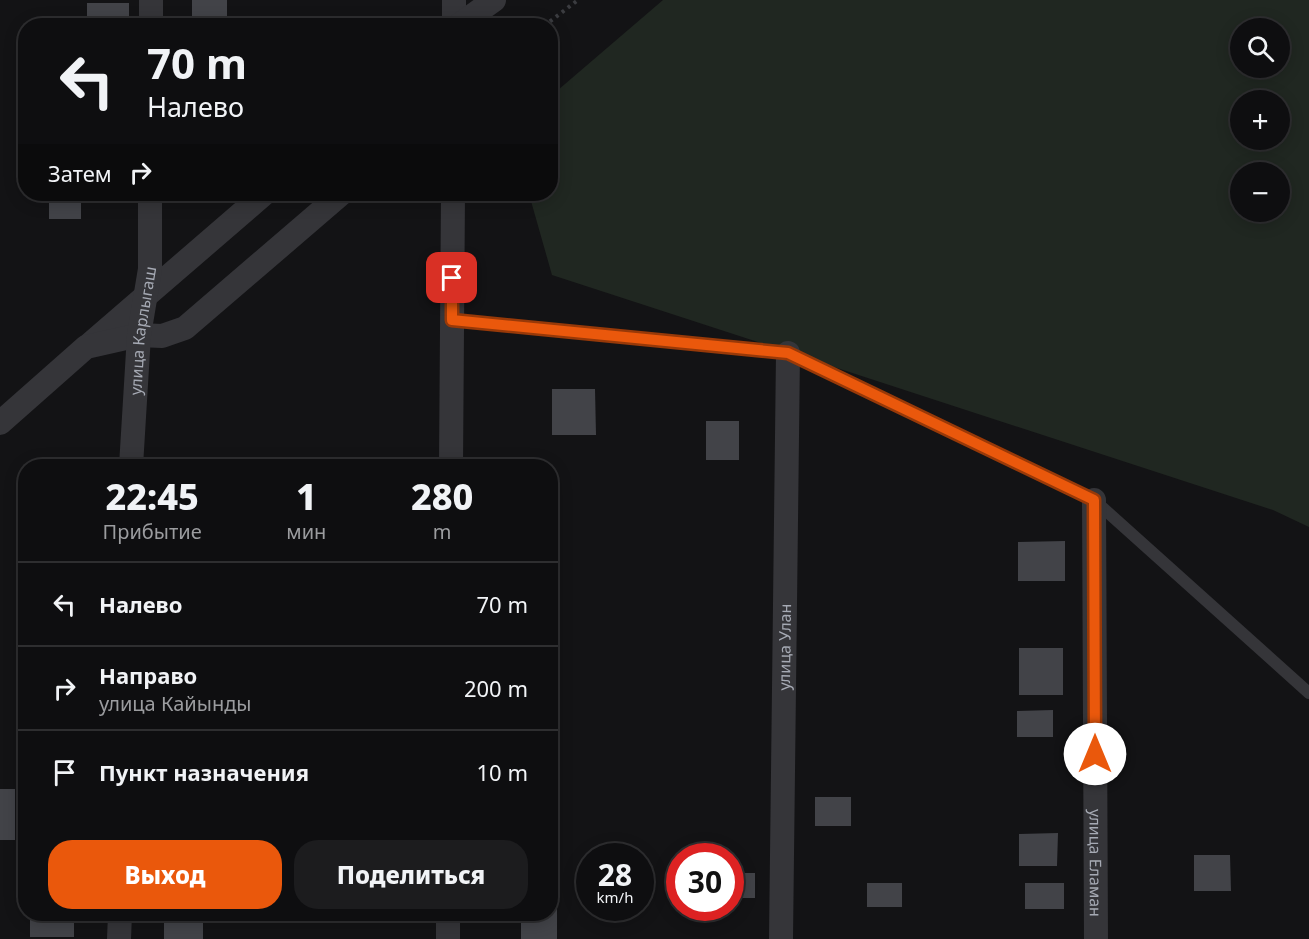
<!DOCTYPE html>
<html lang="ru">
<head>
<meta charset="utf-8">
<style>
	:root { --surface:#0e0e10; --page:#1c1c1e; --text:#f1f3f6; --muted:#9b9c9f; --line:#2e2e30; --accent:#ea580c }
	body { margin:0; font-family:"Noto Sans",sans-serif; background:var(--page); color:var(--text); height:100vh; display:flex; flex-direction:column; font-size:22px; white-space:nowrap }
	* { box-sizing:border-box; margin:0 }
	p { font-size:20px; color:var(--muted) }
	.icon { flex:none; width:33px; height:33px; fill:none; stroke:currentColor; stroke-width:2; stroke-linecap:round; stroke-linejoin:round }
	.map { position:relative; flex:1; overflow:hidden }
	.sheet { position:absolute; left:18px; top:459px; width:540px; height:462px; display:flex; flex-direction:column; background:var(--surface); border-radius:24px; box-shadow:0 3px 15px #0003,0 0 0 2px var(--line) }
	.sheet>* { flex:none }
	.top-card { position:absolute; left:18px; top:18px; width:540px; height:183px; border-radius:24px; box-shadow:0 3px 15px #0003,0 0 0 2px var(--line); background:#0e0e10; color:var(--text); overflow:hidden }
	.tools { position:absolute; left:1230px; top:18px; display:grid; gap:12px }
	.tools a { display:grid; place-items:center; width:60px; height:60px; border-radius:50%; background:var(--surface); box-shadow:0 3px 15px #0003,0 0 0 2px var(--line); font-size:30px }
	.speed { position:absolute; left:576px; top:843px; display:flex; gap:12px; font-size:30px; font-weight:700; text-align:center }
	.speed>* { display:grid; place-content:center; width:78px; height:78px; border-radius:50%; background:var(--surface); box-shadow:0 3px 15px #0003,0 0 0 2px var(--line); line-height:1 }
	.speed small { font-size:15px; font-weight:400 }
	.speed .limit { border:9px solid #d22; background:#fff; color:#111 }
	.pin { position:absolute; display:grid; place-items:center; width:51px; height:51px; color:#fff; margin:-26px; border-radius:12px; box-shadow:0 3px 9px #0006 }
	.me { position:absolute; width:66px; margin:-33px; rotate:0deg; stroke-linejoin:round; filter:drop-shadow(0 0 4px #0008) }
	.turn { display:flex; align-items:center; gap:21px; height:126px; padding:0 30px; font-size:27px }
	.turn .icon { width:78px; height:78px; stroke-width:2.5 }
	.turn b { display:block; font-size:42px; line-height:51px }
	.then { display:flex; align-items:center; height:57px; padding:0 30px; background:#0003; gap:12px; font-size:22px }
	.eta { display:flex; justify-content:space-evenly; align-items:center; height:102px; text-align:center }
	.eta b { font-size:36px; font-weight:800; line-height:42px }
	.action { display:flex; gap:12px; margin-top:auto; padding:12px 30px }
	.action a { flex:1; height:69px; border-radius:24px; background:var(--accent); color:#fff; font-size:24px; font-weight:800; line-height:69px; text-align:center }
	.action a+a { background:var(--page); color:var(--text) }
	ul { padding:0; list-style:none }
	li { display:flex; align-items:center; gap:18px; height:84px; padding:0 30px; border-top:2px solid var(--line) }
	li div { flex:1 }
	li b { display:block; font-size:22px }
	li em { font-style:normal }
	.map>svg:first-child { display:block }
</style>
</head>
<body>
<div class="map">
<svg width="1309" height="939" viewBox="0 0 1309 939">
	<rect width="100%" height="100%" fill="#131315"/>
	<path fill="#202721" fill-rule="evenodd" d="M663,0H1309V527L1273,510L552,275L529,194H550L551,96ZM1240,28H1280V68H1240ZM1240,100H1280V140H1240ZM1240,172H1280V212H1240Z"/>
	<g fill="#424348">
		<rect x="192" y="0" width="35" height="26"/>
		<rect x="87" y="3" width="42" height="23"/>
		<rect x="49" y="194" width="32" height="25"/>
		<path d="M552,389H595L596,435H552Z"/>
		<rect x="706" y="421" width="33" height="39"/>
		<rect x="550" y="482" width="6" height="45"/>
		<path d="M1065,541V581H1018V542Z"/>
		<rect x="1019" y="648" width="44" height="47"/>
		<path d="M1053,710V737H1017V711Z"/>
		<rect x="0" y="789" width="15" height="51"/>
		<rect x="815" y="797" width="36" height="29"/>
		<path d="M1058,833L1057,866H1019V834Z"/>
		<path d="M1194,855H1230L1231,891H1194Z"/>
		<rect x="730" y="873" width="25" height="25"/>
		<rect x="867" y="883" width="35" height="24"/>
		<rect x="1025" y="883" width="39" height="26"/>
		<path d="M550,899H557V939H521V914H550Z"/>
		<rect x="30" y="914" width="44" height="23"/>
		<rect x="164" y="914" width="39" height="25"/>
		<rect x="354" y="914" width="44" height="7"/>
	</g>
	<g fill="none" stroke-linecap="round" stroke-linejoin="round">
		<path stroke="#3b3c40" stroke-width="4" stroke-dasharray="3 4.5" stroke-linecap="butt" d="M544,26L578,0"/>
		<path stroke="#353539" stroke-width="12" d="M452,320L788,353L1094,500L1309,693"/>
		<g stroke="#353539" stroke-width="24">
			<path d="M151,26V0"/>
			<path d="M454,26V0"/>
			<path d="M458,26L494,0"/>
			<path d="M89,345L264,194"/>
			<path d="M0,423L86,347L139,335L162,336L185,328L341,194"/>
			<path id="s1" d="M131,466L139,335L150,269V194"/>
			<path d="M451,466L453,194"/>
			<path id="s2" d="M1094,500L1096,939"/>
			<path d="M119,939L120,914"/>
			<path d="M448,939V914"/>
			<path id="s3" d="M781,939L788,353"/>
		</g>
	</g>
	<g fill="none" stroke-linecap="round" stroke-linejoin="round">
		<g stroke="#983908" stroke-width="15">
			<path id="route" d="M452,278V320L788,353L1094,500L1095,754"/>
		</g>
		<use href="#route" stroke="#ea580c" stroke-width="10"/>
	</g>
	<g text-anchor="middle" stroke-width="4.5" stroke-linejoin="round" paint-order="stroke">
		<g font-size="16" fill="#a6aab4" stroke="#0e0e10">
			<text dy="6" stroke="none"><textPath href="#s1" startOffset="136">улица Карлыгаш</textPath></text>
			<text dy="6" stroke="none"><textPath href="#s3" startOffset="292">улица Улан</textPath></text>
			<text dy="6" stroke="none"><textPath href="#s2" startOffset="363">улица Еламан</textPath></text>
		</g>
	</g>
</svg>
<div class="tools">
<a><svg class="icon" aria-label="search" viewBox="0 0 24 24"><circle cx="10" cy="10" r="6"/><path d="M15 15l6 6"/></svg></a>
<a>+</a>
<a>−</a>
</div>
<div class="speed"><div>28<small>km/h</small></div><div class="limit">30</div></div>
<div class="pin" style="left:452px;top:278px;background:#d93025"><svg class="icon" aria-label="arrive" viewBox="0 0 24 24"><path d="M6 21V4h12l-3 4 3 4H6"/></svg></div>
<svg class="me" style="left:1095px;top:754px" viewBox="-20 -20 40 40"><circle r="19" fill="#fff"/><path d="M0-13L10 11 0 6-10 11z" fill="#ea580c"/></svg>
<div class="top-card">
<div class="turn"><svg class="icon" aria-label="left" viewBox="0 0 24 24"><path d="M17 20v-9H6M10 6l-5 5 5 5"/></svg><div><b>70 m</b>Налево</div></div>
<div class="then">Затем<svg class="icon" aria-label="right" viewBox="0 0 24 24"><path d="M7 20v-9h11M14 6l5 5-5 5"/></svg></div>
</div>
<section class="sheet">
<div class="eta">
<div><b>22:45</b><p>Прибытие</p></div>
<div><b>1</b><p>мин</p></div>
<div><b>280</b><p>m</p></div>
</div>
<ul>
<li><svg class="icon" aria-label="left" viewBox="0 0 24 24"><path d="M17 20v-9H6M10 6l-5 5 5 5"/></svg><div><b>Налево</b></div><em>70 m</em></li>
<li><svg class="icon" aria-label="right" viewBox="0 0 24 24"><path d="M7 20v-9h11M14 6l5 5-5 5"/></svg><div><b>Направо</b><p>улица Кайынды</p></div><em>200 m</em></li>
<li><svg class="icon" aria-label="arrive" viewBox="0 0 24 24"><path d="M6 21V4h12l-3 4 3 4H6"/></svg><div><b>Пункт назначения</b></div><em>10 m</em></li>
</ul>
<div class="action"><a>Выход</a><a>Поделиться</a></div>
</section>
</div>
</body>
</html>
